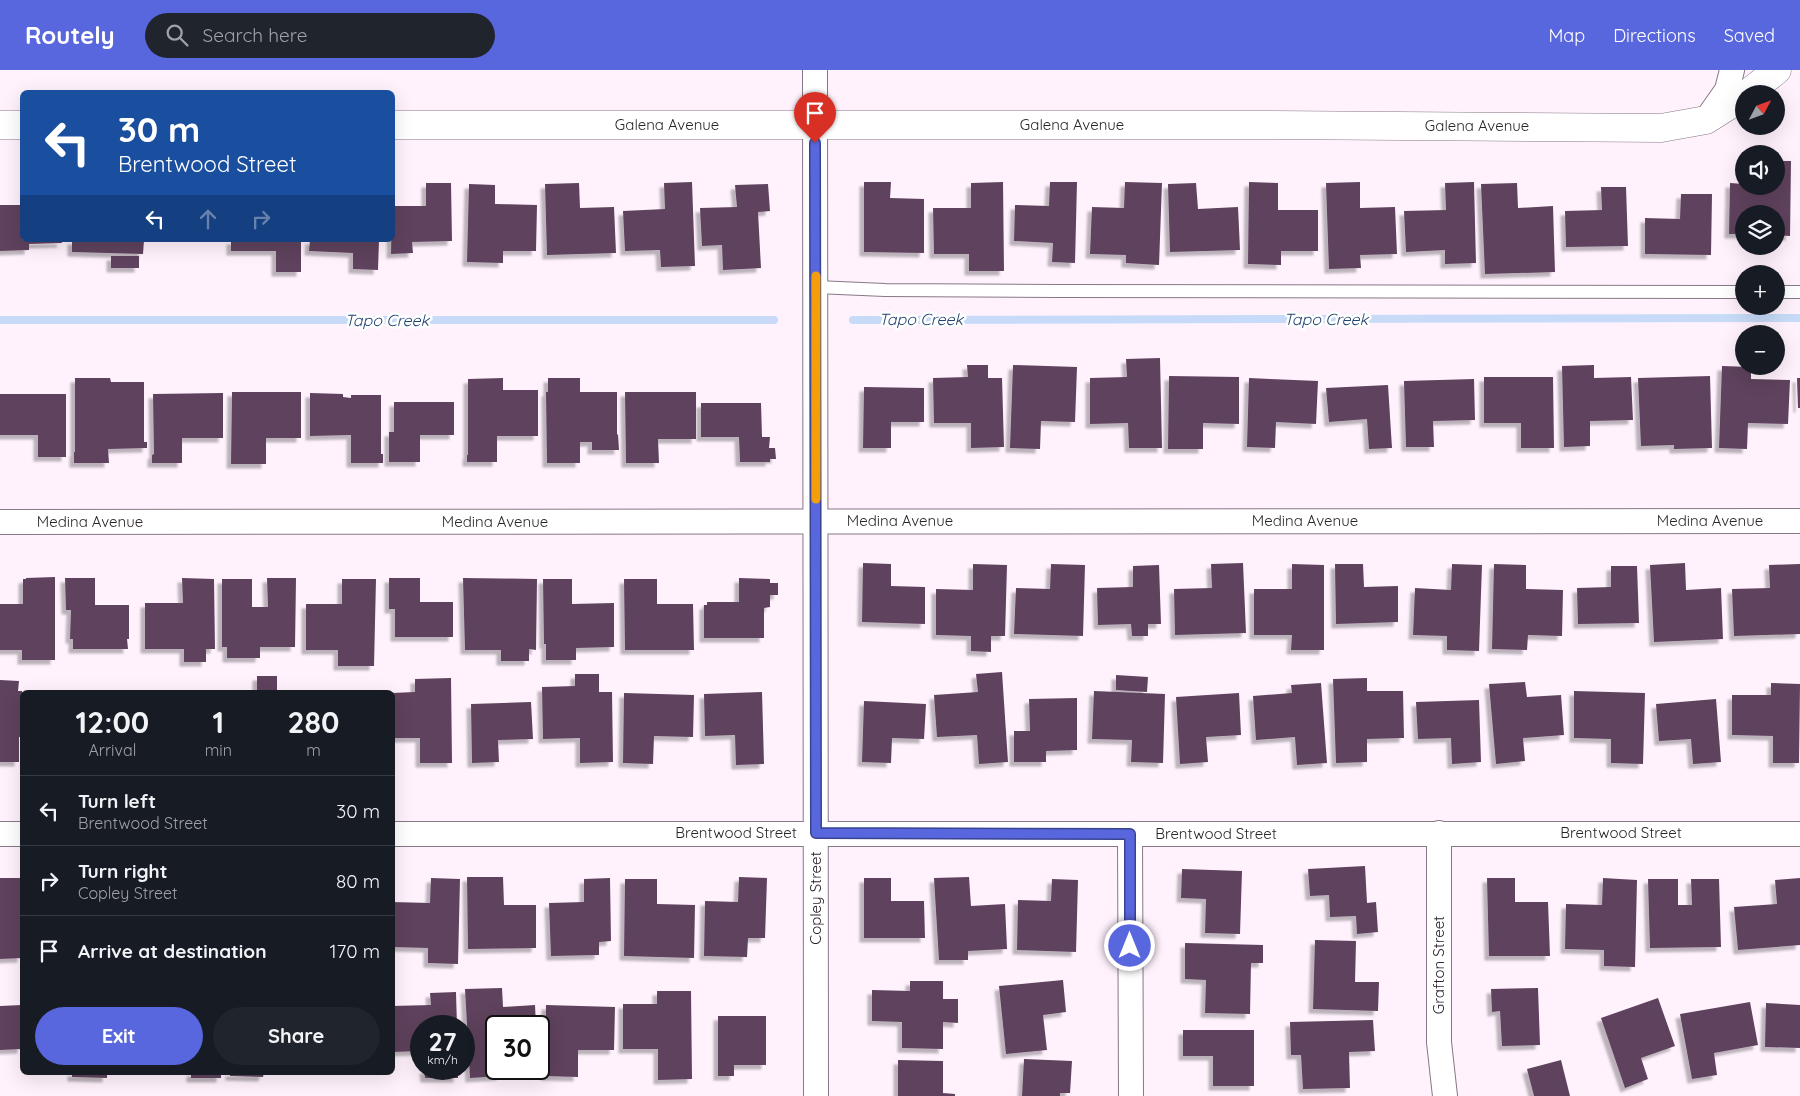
<!DOCTYPE html>
<html lang="en">
<head>
<meta charset="utf-8">
<style>
	:root { --surface:#171b24; --page:#20242c; --text:#f1f3f6; --muted:#9ea1a6; --line:#363941; --accent:#5867de }
	body { margin:0; font-family:Quicksand,sans-serif; background:var(--page); color:var(--text); height:100vh; display:flex; flex-direction:column; font-size:19px; white-space:nowrap }
	* { box-sizing:border-box; margin:0 }
	p { font-size:16px; color:var(--muted) }
	.icon { flex:none; width:28px; height:28px; fill:none; stroke:currentColor; stroke-width:2; stroke-linecap:round; stroke-linejoin:round }
	.map { position:relative; flex:1; overflow:hidden }
	.panel { position:absolute; left:20px; top:620px; width:375px; height:385px; display:flex; flex-direction:column; background:var(--surface); border-radius:8px; box-shadow:0 5px 20px #0002 }
	.panel>* { flex:none }
	.hud { position:absolute; left:20px; top:20px; width:375px; height:152px; border-radius:8px; box-shadow:0 5px 20px #0002; background:#1a4fa0; color:#fff; overflow:hidden }
	.needle { width:32px; rotate:49deg }
	.tools { position:absolute; left:1735px; top:15px; display:grid; gap:10px }
	.tools a { display:grid; place-items:center; width:50px; height:50px; border-radius:50%; background:var(--surface); box-shadow:0 5px 20px #0002; font-size:25px }
	.speed { position:absolute; left:410px; top:945px; display:flex; gap:10px; font-size:25px; font-weight:700; text-align:center }
	.speed>* { display:grid; place-content:center; width:65px; height:65px; border-radius:50%; background:var(--surface); box-shadow:0 5px 20px #0002; line-height:1 }
	.speed small { font-size:12px; font-weight:400 }
	.speed .limit { border:2px solid #111; border-radius:8px; background:#fff; color:#111 }
	.pin { position:absolute; display:grid; place-items:center; width:42px; height:42px; color:#fff; margin:-51px -21px; border-radius:50% 50% 50% 0; rotate:-45deg; box-shadow:0 0 5px #0007 }
	.pin .icon { rotate:45deg }
	.me { position:absolute; width:55px; margin:-28px; rotate:0deg; stroke-linejoin:round; filter:drop-shadow(0 0 4px #0008) }
	.turn { display:flex; align-items:center; gap:18px; height:105px; padding:0 15px; font-size:22px }
	.turn .icon { width:65px; height:65px; stroke-width:2.5 }
	.turn b { display:block; font-size:35px; line-height:42px }
	.lanes { display:flex; align-items:center; height:48px; padding:0 15px; background:#0003; justify-content:center; gap:25px; direction:ltr }
	.lanes .off { opacity:.35 }
	.eta { display:flex; justify-content:space-evenly; align-items:center; height:85px; text-align:center }
	.eta b { font-size:30px; font-weight:800; line-height:35px }
	.primary-button { display:flex; gap:10px; margin-top:auto; padding:10px 15px }
	.primary-button a { flex:1; height:58px; border-radius:30px; background:var(--accent); color:#fff; font-size:20px; font-weight:800; line-height:58px; text-align:center }
	.primary-button a+a { background:var(--page); color:var(--text) }
	ul { padding:0; list-style:none }
	li { display:flex; align-items:center; gap:15px; height:70px; padding:0 15px; border-top:1px solid var(--line) }
	li div { flex:1 }
	li b { display:block; font-size:19px }
	li em { font-style:normal }
	header { display:flex; align-items:center; gap:30px; box-sizing:border-box; height:70px; padding:0 25px; background:var(--accent); color:#fff }
	header strong { font-size:24px }
	nav { display:flex; gap:28px; margin-inline-start:auto; font-size:18px }
	.search { width:350px; height:45px; background:var(--page); display:flex; align-items:center; gap:12px; box-sizing:border-box; padding:0 18px; border-radius:28px; color:var(--muted); font-size:19px }
	.map>svg:first-child { display:block }
</style>
</head>
<body>
<header>
<strong>Routely</strong>
<div class="search"><svg class="icon" aria-label="search" viewBox="0 0 24 24"><circle cx="10" cy="10" r="6"/><path d="M15 15l6 6"/></svg>Search here</div>
<nav><a>Map</a><a>Directions</a><a>Saved</a></nav>
</header>
<div class="map">
<svg width="1800" height="1026" viewBox="0 0 1800 1026">
	<defs>
		<filter id="shadow"><feDropShadow dx="-4.5" dy="4.5" stdDeviation="1" flood-color="#0004"/></filter>
	</defs>
	<rect width="100%" height="100%" fill="#fff2fd"/>
	<g fill="none" stroke-linecap="round" stroke-linejoin="round">
		<g stroke="#c7dbf8" stroke-width="8">
			<path d="M0,250H774"/>
			<path d="M853,250L1800,248"/>
		</g>
	</g>
	<g fill="#5f425d" filter="url(#shadow)">
		<path d="M1776,91H1791L1790,166L1776,165V144H1744V164H1729L1730,113L1744,114V116H1776Z"/>
		<path d="M692,112L695,196L661,197L660,180L625,181L623,141L665,139L664,113Z"/>
		<path d="M864,112H891L890,128L924,129V183L864,182Z"/>
		<path d="M1003,112L1004,201H969V184H934L933,138H971V113Z"/>
		<path d="M1050,112H1077L1075,193L1052,192L1053,173L1014,171L1015,135L1049,136Z"/>
		<path d="M1125,112L1162,113L1159,195L1126,193V185L1090,184L1092,137L1124,138Z"/>
		<path d="M1249,112L1278,113V140H1318V181H1281V195L1248,194Z"/>
		<path d="M1360,112V138L1395,137L1397,184L1360,185L1361,198L1329,199L1326,113Z"/>
		<path d="M1474,112L1476,193L1445,194V180L1406,182L1404,141L1446,140L1445,113Z"/>
		<path d="M426,113H451L452,171L412,172L413,183L391,184L392,136H426Z"/>
		<path d="M579,113L580,138L614,137L616,183L547,185L545,114Z"/>
		<path d="M1196,113L1198,139L1238,137L1240,180L1170,182L1168,114Z"/>
		<path d="M1517,113L1518,138L1553,136L1555,202L1485,204L1481,114Z"/>
		<path d="M469,114L495,115V134L537,135L536,181H503V193L467,192Z"/>
		<path d="M768,114L770,141L758,142L761,198L723,200L722,175L702,176L700,138L737,137L735,115Z"/>
		<path d="M1601,117H1626L1628,176L1566,177L1565,141L1602,140Z"/>
		<path d="M1681,124H1712L1711,185L1645,184V148L1680,149Z"/>
		<path d="M0,135H22V170H61L62,173L29,174V180L0,181Z"/>
		<path d="M72,170H144L143,184L72,182Z"/>
		<path d="M231,170H301V202H276V181H231Z"/>
		<path d="M310,170H379L378,200L353,199V183L309,181Z"/>
		<rect x="111" y="186" width="28" height="12"/>
		<path d="M1160,288L1162,378H1129L1128,353L1090,354V308L1127,307L1126,289Z"/>
		<path d="M967,295H988V308H1002L1004,377L971,378V353H934L933,308L968,307Z"/>
		<path d="M1013,295L1077,297L1075,352L1041,351L1040,379L1010,378Z"/>
		<path d="M1594,295V308L1631,307L1633,350L1590,351V376L1564,377L1562,296Z"/>
		<path d="M1722,296L1751,297V309L1790,310L1788,354L1748,353L1747,379L1719,378Z"/>
		<path d="M1169,306L1239,307V354L1203,353V379H1168Z"/>
		<path d="M1710,306L1712,378L1674,379V375L1641,376L1638,308Z"/>
		<path d="M1484,307H1553L1554,378H1521V353H1484Z"/>
		<path d="M75,308H110L111,312H144V372H147V378L108,379L109,393H74V382H75Z"/>
		<path d="M503,308V320H538V366H497V392H467V385H468V309Z"/>
		<path d="M548,308H580V322H617V365L618,364L619,380H592V372H580V393H547L546,322H548Z"/>
		<path d="M1249,308L1318,311L1316,354L1276,352L1275,378L1247,377Z"/>
		<path d="M1797,308H1800V338H1798Z"/>
		<path d="M1474,309L1475,350L1433,351L1434,377H1406L1404,311Z"/>
		<path d="M1388,315L1392,378L1369,379L1367,349L1329,352L1326,318Z"/>
		<path d="M864,317L924,318V352H891V378H863Z"/>
		<path d="M232,322H301V368H266V394H231Z"/>
		<path d="M625,322H696V369H658L659,393H626Z"/>
		<path d="M223,323V368H182V393H152V385L154,384L153,324Z"/>
		<path d="M310,323L343,324V327L351,328V325H381V384H383V393H351V365L310,366Z"/>
		<path d="M0,324H66V387H38V365H0Z"/>
		<path d="M394,332H454V365H420V392H389V362H394Z"/>
		<path d="M701,333H761L762,367H770L769,378H775L776,389H770V392H740L739,367H701Z"/>
		<path d="M863,493L891,494V516L925,517V554L862,552Z"/>
		<path d="M1243,493L1246,563L1175,565L1174,519L1212,518L1211,494Z"/>
		<path d="M1685,493L1686,520L1721,518L1723,569L1654,572L1650,495Z"/>
		<path d="M973,494L1007,495L1005,566H991V582L971,581V566L936,565V519L973,520Z"/>
		<path d="M1051,494L1085,495L1083,566L1014,564L1016,518L1050,519Z"/>
		<path d="M1292,494L1324,495V580H1291L1292,565H1254V519H1292Z"/>
		<path d="M1335,494H1363L1364,517L1398,516V552L1336,554Z"/>
		<path d="M1452,494L1482,495L1479,581L1447,580V566L1413,565L1415,518L1451,520Z"/>
		<path d="M1494,494L1526,495V519L1563,520L1562,566L1528,565L1527,580L1492,579Z"/>
		<path d="M1800,494V564L1734,566L1732,519L1770,518L1769,495Z"/>
		<path d="M1159,495L1161,554H1148V566H1132L1131,554L1098,555L1097,518L1133,517V496Z"/>
		<path d="M1611,496H1637L1639,553L1578,554L1577,518L1611,517Z"/>
		<path d="M55,507V590H22V580H0V534H23V509H26V508Z"/>
		<path d="M65,508H95V535H129V569H127L128,579H73V569H70L71,540H66Z"/>
		<path d="M182,508L214,509L215,579H206V592H184V579H145V533H183Z"/>
		<path d="M267,508H296L295,577H260V588H227V577H222V509H252V537H268Z"/>
		<path d="M389,508H420V532H453V567H395V539H389Z"/>
		<path d="M463,508L537,509L536,580L529,579V591H501V580H465Z"/>
		<path d="M739,508L770,509V513H778V525H770V537L764,538V568H704V535H707V532H739Z"/>
		<path d="M342,509H376L374,596H338V580H306V534H342Z"/>
		<path d="M543,509H572V534L614,533V577L576,578V590H546V574H544Z"/>
		<path d="M624,509H657V534H693L694,580H625Z"/>
		<path d="M1002,602L1008,692L979,694L977,665L937,667L934,625L978,622L976,604Z"/>
		<path d="M575,604H599V622H612L613,692L580,693V668L543,669L542,617L575,616Z"/>
		<path d="M1116,605L1148,607L1147,622L1116,620Z"/>
		<rect x="257" y="606" width="20" height="16"/>
		<path d="M451,608L452,693H420V668H392V623L415,622V609Z"/>
		<path d="M1367,608V621H1403L1404,668L1367,669V692L1336,693L1333,609Z"/>
		<path d="M0,610L19,611L18,621H22V667H19V692H0Z"/>
		<path d="M1525,612L1527,627L1561,625L1564,665L1523,668L1525,691L1496,694L1489,614Z"/>
		<path d="M1321,613L1327,693L1297,695L1295,667L1256,670L1253,626L1292,623L1291,615Z"/>
		<path d="M1771,613L1800,614L1799,693H1773V666L1732,665V625H1771Z"/>
		<path d="M1094,621L1165,624L1163,693L1131,692L1132,670L1092,669Z"/>
		<path d="M1574,621L1645,623L1643,694L1611,693V669L1574,668Z"/>
		<path d="M762,622L764,694L736,695L735,665L705,666L704,624Z"/>
		<path d="M624,623L694,625L693,667L654,666L653,694L623,693Z"/>
		<path d="M1239,623L1241,665L1206,667L1208,692L1180,694L1176,627Z"/>
		<path d="M1077,628V680L1046,681V692H1014V661H1030L1029,629Z"/>
		<path d="M1716,629L1721,692L1693,694L1691,669L1659,671L1656,634Z"/>
		<path d="M1479,630L1481,692L1452,694L1451,668L1418,669L1416,632Z"/>
		<path d="M864,631L926,634L924,669L892,668L891,693L862,692Z"/>
		<path d="M531,632L533,669L498,670L499,692L472,693L471,634Z"/>
		<path d="M1365,796L1367,833L1376,832L1378,862L1357,864L1356,846L1330,847L1329,825L1310,826L1308,799Z"/>
		<path d="M1182,799L1242,801L1240,864L1205,863L1206,829L1181,828Z"/>
		<path d="M467,807H503L504,835H536V878L468,879Z"/>
		<path d="M739,807L767,808L765,868H748L747,887L704,886L705,831L738,832Z"/>
		<path d="M969,807L971,836L1005,834L1007,879L968,881V890H939L934,808Z"/>
		<path d="M0,808H22V888L0,889Z"/>
		<path d="M431,808L460,809L458,894L428,893V878L392,877V832L430,833Z"/>
		<path d="M610,808L611,871L599,872V885L551,886L549,833L584,832V809Z"/>
		<path d="M864,808H891V831H924L925,868H864Z"/>
		<path d="M1487,808H1515V832H1548L1550,886H1489Z"/>
		<path d="M1603,808L1637,810L1635,897L1604,896V880L1565,879L1566,834L1602,835Z"/>
		<path d="M1800,808V875L1738,880L1734,837L1777,834L1775,810Z"/>
		<path d="M625,809H657V834L695,835L694,888L624,886Z"/>
		<path d="M1052,809L1078,810L1076,882L1017,880L1018,830L1051,831Z"/>
		<path d="M1648,809H1678V835H1692L1691,809H1719L1721,877L1650,878Z"/>
		<path d="M1315,870L1356,871L1355,912H1379L1378,941L1313,939Z"/>
		<path d="M1185,873L1263,875V893H1251L1250,944L1205,943L1206,910L1185,909Z"/>
		<path d="M1063,910L1066,942L1043,945L1047,980L1006,984L999,916Z"/>
		<path d="M910,911H943V929H958V953L943,952V979L902,978V952L872,951V920L910,921Z"/>
		<path d="M502,918L503,937L535,935L536,956H496V999H501V1006L470,1008L465,919Z"/>
		<path d="M1538,918L1540,975L1502,976L1500,941L1492,942L1491,919Z"/>
		<path d="M657,921H691L692,1009L658,1010V979H623V934H657Z"/>
		<path d="M456,922L457,956H421V981L392,982V936L431,935L430,923Z"/>
		<path d="M1658,928L1675,976L1641,988L1648,1009L1625,1018L1601,948Z"/>
		<path d="M1750,932L1758,975L1714,983L1717,1005L1692,1009L1680,944Z"/>
		<path d="M1766,933L1800,935V978L1765,977Z"/>
		<path d="M22,935V979L0,980V936Z"/>
		<path d="M546,935L615,937L614,980H578V1007L545,1006Z"/>
		<path d="M718,946H766V995H734V1006H718Z"/>
		<path d="M1373,950L1375,981L1349,982L1350,1018L1303,1019L1301,985H1291L1290,952Z"/>
		<path d="M1183,960H1254V1016H1213V986H1183Z"/>
		<path d="M1024,989L1072,991L1070,1023H1060V1026H1022Z"/>
		<path d="M898,990L943,991V1023L955,1024V1026H898Z"/>
		<path d="M1561,990L1570,1026H1534L1527,999Z"/>
		<path d="M424,999H458V1008H425Z"/>
		<path d="M72,1002H107V1008L72,1007Z"/>
		<rect x="191" y="1002" width="30" height="6"/>
		<path d="M230,1002H264L263,1007L230,1006Z"/>
	</g>
	<g fill="none" stroke-linecap="round" stroke-linejoin="round">
		<g stroke="#867885" stroke-width="14">
			<g id="service">
				<path d="M816,217L885,220L1058,221L1744,222"/>
				<path d="M1776,222H1800"/>
			</g>
		</g>
		<g stroke="#867885" stroke-width="26">
			<g id="minor">
				<path d="M815,0L816,1026"/>
				<path d="M1708,47L1727,20L1732,0"/>
				<path d="M0,452L1800,451"/>
				<path d="M1439,763V972L1445,1026"/>
				<path d="M0,764H22"/>
				<path d="M392,764H1800"/>
				<path d="M1130,764L1131,1026"/>
			</g>
		</g>
		<g stroke="#867885" stroke-width="29">
			<g id="tertiary">
				<path d="M1747,24L1777,0"/>
				<path d="M0,55H22"/>
				<path d="M392,55H1274L1661,58L1706,50L1744,26"/>
			</g>
		</g>
		<use href="#service" stroke="#fff" stroke-width="12"/>
		<use href="#minor" stroke="#fff" stroke-width="24"/>
		<use href="#tertiary" stroke="#fff" stroke-width="28"/>
	</g>
	<g fill="none" stroke-linecap="round" stroke-linejoin="round">
		<g stroke="#394390" stroke-width="12">
			<path id="route" d="M815,73L816,763L1130,764V876"/>
		</g>
		<use href="#route" stroke="#5867de" stroke-width="9"/>
		<path stroke="#f59e0b" stroke-width="9" d="M816,206V429"/>
	</g>
	<g text-anchor="middle" stroke-width="5" stroke-linejoin="round" paint-order="stroke">
		<g font-size="15" fill="#2a252a" stroke="#fff">
			<text x="667" y="60">Galena Avenue</text>
			<text x="1072" y="60">Galena Avenue</text>
			<text x="1477" y="61">Galena Avenue</text>
			<text x="900" y="456">Medina Avenue</text>
			<text x="1305" y="456">Medina Avenue</text>
			<text x="1710" y="456">Medina Avenue</text>
			<text x="90" y="457">Medina Avenue</text>
			<text x="495" y="457">Medina Avenue</text>
			<text x="736" y="768">Brentwood Street</text>
			<text x="1621" y="768">Brentwood Street</text>
			<text x="1216" y="769">Brentwood Street</text>
			<text transform="translate(816 828) rotate(-90)" y="5">Copley Street</text>
			<text transform="translate(1439 895) rotate(-90)" y="5">Grafton Street</text>
		</g>
		<g font-size="16" font-style="italic" fill="#234471" stroke="#fff">
			<text x="921" y="255">Tapo Creek</text>
			<text x="1326" y="255">Tapo Creek</text>
			<text x="387" y="256">Tapo Creek</text>
		</g>
	</g>
</svg>
<div class="tools">
<a><svg class="needle" viewBox="-14 -14 28 28"><path d="M0-13l5 13h-10z" fill="#e53935"/><path d="M0 13l5-13h-10z" fill="#9ea1a6"/></svg></a>
<a><svg class="icon" aria-label="sound" viewBox="0 0 24 24"><path d="M4 9h4l5-4v14l-5-4H4zM17 9q2 3 0 6"/></svg></a>
<a><svg class="icon" aria-label="layers" viewBox="0 0 24 24"><path d="M12 4l9 5-9 5-9-5zM3 14l9 5 9-5"/></svg></a>
<a>+</a>
<a>−</a>
</div>
<div class="speed"><div>27<small>km/h</small></div><div class="limit">30</div></div>
<div class="pin" style="left:815px;top:73px;background:#d93025"><svg class="icon" aria-label="arrive" viewBox="0 0 24 24"><path d="M6 21V4h12l-3 4 3 4H6"/></svg></div>
<svg class="me" style="left:1130px;top:876px" viewBox="-20 -20 40 40"><circle r="17" fill="#5867de" stroke="#fff" stroke-width="3"/><path d="M0-11L8 9 0 5-8 9z" fill="#fff"/></svg>
<div class="hud">
<div class="turn"><svg class="icon" aria-label="left" viewBox="0 0 24 24"><path d="M17 20v-9H6M10 6l-5 5 5 5"/></svg><div><b>30 m</b>Brentwood Street</div></div>
<div class="lanes"><svg class="icon" aria-label="left" viewBox="0 0 24 24"><path d="M17 20v-9H6M10 6l-5 5 5 5"/></svg><svg class="icon off" aria-label="ahead" viewBox="0 0 24 24"><path d="M12 20V5M6 11l6-6 6 6"/></svg><svg class="icon off" aria-label="right" viewBox="0 0 24 24"><path d="M7 20v-9h11M14 6l5 5-5 5"/></svg></div>
</div>
<section class="panel">
<div class="eta">
<div><b>12:00</b><p>Arrival</p></div>
<div><b>1</b><p>min</p></div>
<div><b>280</b><p>m</p></div>
</div>
<ul>
<li><svg class="icon" aria-label="left" viewBox="0 0 24 24"><path d="M17 20v-9H6M10 6l-5 5 5 5"/></svg><div><b>Turn left</b><p>Brentwood Street</p></div><em>30 m</em></li>
<li><svg class="icon" aria-label="right" viewBox="0 0 24 24"><path d="M7 20v-9h11M14 6l5 5-5 5"/></svg><div><b>Turn right</b><p>Copley Street</p></div><em>80 m</em></li>
<li><svg class="icon" aria-label="arrive" viewBox="0 0 24 24"><path d="M6 21V4h12l-3 4 3 4H6"/></svg><div><b>Arrive at destination</b></div><em>170 m</em></li>
</ul>
<div class="primary-button"><a>Exit</a><a>Share</a></div>
</section>
</div>
</body>
</html>
